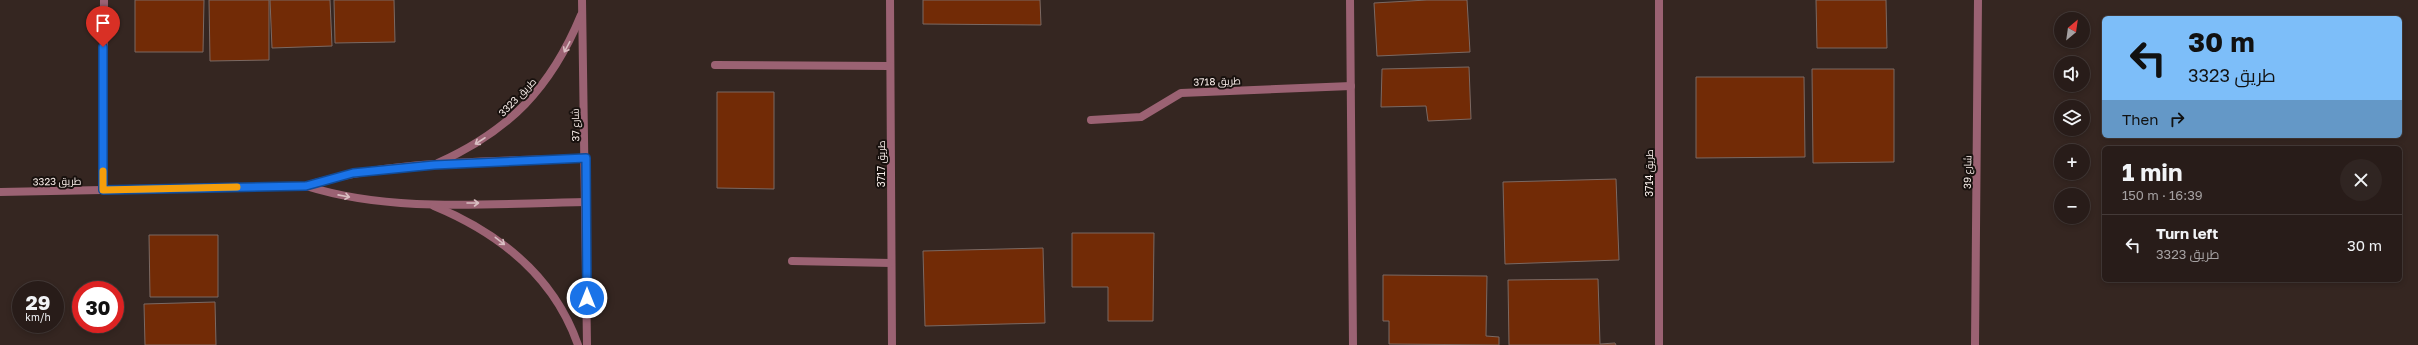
<!DOCTYPE html>
<html lang="en">
<head>
<meta charset="utf-8">
<style>
	:root { --surface:#281c19; --page:#302522; --text:#f1f3f6; --muted:#a5a1a2; --line:#443a38 }
	body { margin:0; font-family:"Golos Text",Cairo,sans-serif; background:var(--page); color:var(--text); height:100vh; display:flex; flex-direction:column; font-size:15px; white-space:nowrap }
	* { box-sizing:border-box; margin:0 }
	p { font-size:13px; color:var(--muted) }
	.icon { flex:none; width:22px; height:22px; fill:none; stroke:currentColor; stroke-width:2; stroke-linecap:round; stroke-linejoin:round }
	.map { position:relative; flex:1; overflow:hidden }
	.details { position:absolute; left:2102px; top:146px; width:300px; height:136px; display:flex; flex-direction:column; background:var(--surface); border-radius:6px; box-shadow:0 2px 6px #0003,0 0 0 1px var(--line) }
	.details>* { flex:none }
	.banner { position:absolute; left:2102px; top:16px; width:300px; height:122px; border-radius:6px; box-shadow:0 2px 6px #0003,0 0 0 1px var(--line); background:#7dbef9; color:#111; overflow:hidden }
	.needle { width:26px; rotate:29deg }
	.tools { position:absolute; left:2054px; top:12px; display:grid; gap:8px }
	.tools a { display:grid; place-items:center; width:36px; height:36px; border-radius:50%; background:var(--surface); box-shadow:0 2px 6px #0003,0 0 0 1px var(--line); font-size:20px }
	.speed { position:absolute; left:12px; top:281px; display:flex; gap:8px; font-size:20px; font-weight:700; text-align:center }
	.speed>* { display:grid; place-content:center; width:52px; height:52px; border-radius:50%; background:var(--surface); box-shadow:0 2px 6px #0003,0 0 0 1px var(--line); line-height:1 }
	.speed small { font-size:10px; font-weight:400 }
	.speed .limit { border:6px solid #d22; background:#fff; color:#111 }
	.pin { position:absolute; display:grid; place-items:center; width:34px; height:34px; color:#fff; margin:-41px -17px; border-radius:50% 50% 50% 0; rotate:-45deg; box-shadow:0 0 4px #0007 }
	.pin .icon { rotate:45deg }
	.me { position:absolute; width:44px; margin:-22px; rotate:0deg; stroke-linejoin:round; filter:drop-shadow(0 0 3px #0008) }
	.turn { display:flex; align-items:center; gap:14px; height:84px; padding:0 20px; font-size:18px }
	.turn .icon { width:52px; height:52px; stroke-width:2.5 }
	.turn b { display:block; font-size:28px; line-height:34px }
	.then { display:flex; align-items:center; height:38px; padding:0 20px; background:#0003; gap:8px; font-size:15px }
	.round { display:grid; place-items:center; flex:none; width:42px; height:42px; border-radius:21px; background:var(--page) }
	.headline { display:flex; align-items:center; justify-content:space-between; height:68px; padding:0 20px }
	h1 { font-size:24px; font-weight:700; line-height:30px }
	ul { padding:0; list-style:none }
	li { display:flex; align-items:center; gap:12px; height:60px; padding:0 20px; border-top:1px solid var(--line) }
	li div { flex:1 }
	li b { display:block; font-size:15px }
	li em { font-style:normal }
	.map>svg:first-child { display:block }
</style>
</head>
<body>
<div class="map">
<svg width="2418" height="345" viewBox="0 0 2418 345">
	<rect width="100%" height="100%" fill="#352621"/>
	<g fill="#722b06" stroke="#7b6963">
		<path d="M135,0H204L203,52H135Z"/>
		<path d="M209,0H269V60L210,61Z"/>
		<path d="M270,0H330L332,46L272,48Z"/>
		<path d="M334,0H394L395,42L335,43Z"/>
		<path d="M923,0H1040L1041,25L923,24Z"/>
		<path d="M1427,0H1467L1470,52L1377,56L1374,3Z"/>
		<path d="M1816,0H1886L1887,48H1817Z"/>
		<path d="M1469,67L1471,119L1428,121L1426,106L1381,107L1382,69Z"/>
		<path d="M1812,69H1894V162L1813,163Z"/>
		<path d="M1696,77H1804L1805,157L1696,158Z"/>
		<path d="M717,92H774V189L717,188Z"/>
		<path d="M1616,179L1619,260L1505,264L1503,182Z"/>
		<path d="M1072,233H1154L1153,321H1108V287H1072Z"/>
		<path d="M149,235H218V297H150Z"/>
		<path d="M1043,248L1045,323L925,326L923,251Z"/>
		<path d="M1383,275L1487,276L1486,336L1499,337V345L1389,344V321H1383Z"/>
		<path d="M1598,279L1600,344L1615,343L1616,345H1509L1508,280Z"/>
		<path d="M215,302L216,345H145L144,304Z"/>
	</g>
	<g fill="none" stroke-linecap="round" stroke-linejoin="round">
		<g stroke="#9b6273" stroke-width="8">
			<path d="M582,0L587,345"/>
			<path d="M890,0L892,345"/>
			<path d="M1350,0L1353,345"/>
			<path d="M1659,0V345"/>
			<path d="M715,65L890,66"/>
			<path d="M1091,120L1141,117L1181,93L1351,86"/>
			<path d="M438,163C509,131 551,88 581,15"/>
			<path d="M306,186C395,214 494,203 586,202"/>
			<path d="M103,190L104,0"/>
			<path d="M0,192L306,186C389,159 498,162 586,158"/>
			<path d="M434,206C499,233 554,276 578,345"/>
			<path d="M792,261L891,263"/>
			<path d="M1975,345L1978,0"/>
		</g>
	</g>
	<defs><path id="oneway-shaft" d="M-6 0H5M1.5-3L5.5 0L1.5 3" fill="none" stroke-width="1.6" stroke-linecap="round" stroke-linejoin="round"/></defs>
	<g stroke="#d9bec2">
		<use href="#oneway-shaft" transform="translate(567 47) rotate(118)"/>
		<use href="#oneway-shaft" transform="translate(480 141) rotate(147)"/>
		<use href="#oneway-shaft" transform="translate(344 196) rotate(11)"/>
		<use href="#oneway-shaft" transform="translate(473 203)"/>
		<use href="#oneway-shaft" transform="translate(500 241) rotate(38)"/>
	</g>
	<g fill="none" stroke-linecap="round" stroke-linejoin="round">
		<g stroke="#114b97" stroke-width="10">
			<path id="route" d="M103,47V190L306,186L353,173L434,165L586,158L587,298"/>
		</g>
		<use href="#route" stroke="#1a73e8" stroke-width="7"/>
		<path stroke="#f59e0b" stroke-width="7" d="M103,171V190L237,187"/>
	</g>
	<g text-anchor="middle" stroke-width="4" stroke-linejoin="round" paint-order="stroke">
		<g font-size="10" fill="#fbf0ec" stroke="#18110e">
			<text transform="translate(1217 81) rotate(-2)" y="4">طريق 3718</text>
			<text transform="translate(517 97) rotate(-46)" y="4">طريق 3323</text>
			<text transform="translate(575 125) rotate(-91)" y="4">شارع 37</text>
			<text transform="translate(881 164) rotate(-90)" y="4">طريق 3717</text>
			<text transform="translate(1967 172) rotate(-89)" y="4">شارع 39</text>
			<text transform="translate(1649 173) rotate(-90)" y="4">طريق 3714</text>
			<text transform="translate(57 181) rotate(-1)" y="4">طريق 3323</text>
		</g>
	</g>
</svg>
<div class="tools">
<a><svg class="needle" viewBox="-14 -14 28 28"><path d="M0-13l5 13h-10z" fill="#e53935"/><path d="M0 13l5-13h-10z" fill="#a5a1a2"/></svg></a>
<a><svg class="icon" aria-label="sound" viewBox="0 0 24 24"><path d="M4 9h4l5-4v14l-5-4H4zM17 9q2 3 0 6"/></svg></a>
<a><svg class="icon" aria-label="layers" viewBox="0 0 24 24"><path d="M12 4l9 5-9 5-9-5zM3 14l9 5 9-5"/></svg></a>
<a>+</a>
<a>−</a>
</div>
<div class="speed"><div>29<small>km/h</small></div><div class="limit">30</div></div>
<div class="pin" style="left:103px;top:47px;background:#d93025"><svg class="icon" aria-label="arrive" viewBox="0 0 24 24"><path d="M6 21V4h12l-3 4 3 4H6"/></svg></div>
<svg class="me" style="left:587px;top:298px" viewBox="-20 -20 40 40"><circle r="17" fill="#1a73e8" stroke="#fff" stroke-width="3"/><path d="M0-11L8 9 0 5-8 9z" fill="#fff"/></svg>
<div class="banner">
<div class="turn"><svg class="icon" aria-label="left" viewBox="0 0 24 24"><path d="M17 20v-9H6M10 6l-5 5 5 5"/></svg><div><b>30 m</b>طريق 3323</div></div>
<div class="then">Then<svg class="icon" aria-label="right" viewBox="0 0 24 24"><path d="M7 20v-9h11M14 6l5 5-5 5"/></svg></div>
</div>
<section class="details">
<div class="headline"><div><h1>1 min</h1><p>150 m · 16:39</p></div><a class="round"><svg class="icon" aria-label="close" viewBox="0 0 24 24"><path d="M6 6l12 12M18 6L6 18"/></svg></a></div>
<ul>
<li><svg class="icon" aria-label="left" viewBox="0 0 24 24"><path d="M17 20v-9H6M10 6l-5 5 5 5"/></svg><div><b>Turn left</b><p>طريق 3323</p></div><em>30 m</em></li>
</ul>
</section>
</div>
</body>
</html>
